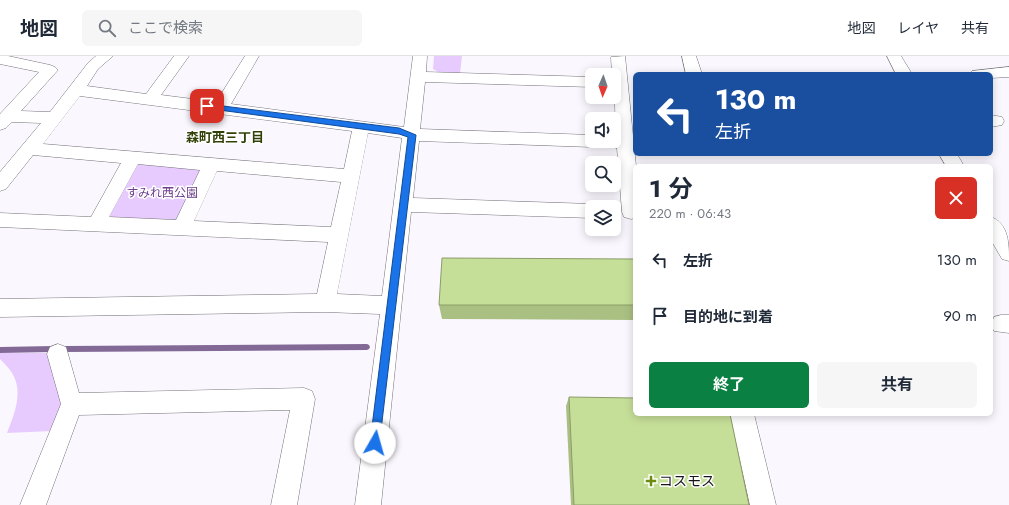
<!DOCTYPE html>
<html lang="ja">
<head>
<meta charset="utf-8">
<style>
	:root { --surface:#fff; --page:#f6f6f7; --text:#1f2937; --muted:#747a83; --line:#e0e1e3; --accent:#0b8043 }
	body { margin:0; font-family:Jost,"Noto Sans JP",sans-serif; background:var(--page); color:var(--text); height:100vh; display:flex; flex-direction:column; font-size:15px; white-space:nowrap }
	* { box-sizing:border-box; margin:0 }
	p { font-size:13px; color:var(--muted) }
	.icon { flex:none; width:22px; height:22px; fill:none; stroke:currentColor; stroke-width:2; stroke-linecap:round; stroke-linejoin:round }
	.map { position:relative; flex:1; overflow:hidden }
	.drawer { position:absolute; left:633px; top:108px; width:360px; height:252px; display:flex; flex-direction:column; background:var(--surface); border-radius:6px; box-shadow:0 2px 10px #0003 }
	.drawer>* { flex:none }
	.banner { position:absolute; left:633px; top:16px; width:360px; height:84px; border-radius:6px; box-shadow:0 2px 10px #0003; background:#1a4fa0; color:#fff; overflow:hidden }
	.needle { width:26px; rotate:182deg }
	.tools { position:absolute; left:585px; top:12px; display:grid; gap:8px }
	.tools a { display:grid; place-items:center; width:36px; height:36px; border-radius:6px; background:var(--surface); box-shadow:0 2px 10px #0003; font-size:20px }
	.pin { position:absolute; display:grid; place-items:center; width:34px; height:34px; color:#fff; margin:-17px; border-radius:8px; box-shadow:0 2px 6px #0006 }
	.me { position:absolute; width:44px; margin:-22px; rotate:7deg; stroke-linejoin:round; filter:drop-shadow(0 0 3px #0008) }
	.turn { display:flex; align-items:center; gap:14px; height:84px; padding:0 16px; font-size:18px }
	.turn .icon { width:52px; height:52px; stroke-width:2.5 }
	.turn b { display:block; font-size:28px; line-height:34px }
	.round { display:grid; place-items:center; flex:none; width:42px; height:42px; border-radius:6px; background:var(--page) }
	.headline { display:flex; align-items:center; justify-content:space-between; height:68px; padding:0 16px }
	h1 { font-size:24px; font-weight:700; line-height:30px }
	.button { display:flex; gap:8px; margin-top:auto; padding:8px 16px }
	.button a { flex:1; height:46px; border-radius:6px; background:var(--accent); color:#fff; font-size:16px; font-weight:700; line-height:46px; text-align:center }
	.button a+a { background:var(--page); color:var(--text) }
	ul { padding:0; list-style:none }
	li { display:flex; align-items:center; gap:12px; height:56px; padding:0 16px }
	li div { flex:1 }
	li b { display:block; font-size:15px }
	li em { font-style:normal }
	header { display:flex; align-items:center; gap:24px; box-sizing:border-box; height:56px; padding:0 20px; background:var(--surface); border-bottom:1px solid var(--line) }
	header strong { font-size:19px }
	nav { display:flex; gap:22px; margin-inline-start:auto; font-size:14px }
	.search { width:280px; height:36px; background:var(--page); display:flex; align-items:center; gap:10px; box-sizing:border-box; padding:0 14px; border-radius:6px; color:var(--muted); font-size:15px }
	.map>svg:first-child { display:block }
</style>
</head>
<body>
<header>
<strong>地図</strong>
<div class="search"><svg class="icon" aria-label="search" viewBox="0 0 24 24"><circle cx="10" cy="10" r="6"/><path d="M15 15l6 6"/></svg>ここで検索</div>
<nav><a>地図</a><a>レイヤ</a><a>共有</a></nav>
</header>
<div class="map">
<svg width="1009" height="449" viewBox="0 0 1009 449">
	<rect width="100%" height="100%" fill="#fbf7fe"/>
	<g fill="#e7cbff">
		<path d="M434,0H462L460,18L440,17L433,13Z"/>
		<path d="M139,108L198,113L202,116L181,161L175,164L112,162L108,157L134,111Z"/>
		<path d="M0,297H50L63,349L52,375L7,377C14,359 24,336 12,317C9,312 4,307 0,303Z"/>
	</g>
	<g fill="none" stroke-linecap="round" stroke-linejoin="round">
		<g fill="#836a96" fill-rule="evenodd">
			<path d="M367,288L369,289L370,291L369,293L367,294L65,296L63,295L62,293L63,291L65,290Z"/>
			<path d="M53,290L55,291L56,293L55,295L53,296L0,297V291Z"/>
		</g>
		<g stroke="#747177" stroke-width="1">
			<g id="minor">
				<path d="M0,0H8L50,9L55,11L58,14L21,55L50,56L88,7L96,0H113L98,13L87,30L146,38L174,0H189L161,39L216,46L245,0H259L231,48L404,71L413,0H427L426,16L592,21V31L425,26L420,73L592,79V85H614V79L616,80L614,19H612L611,1L625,0L636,110L635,162L631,163L624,161L622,156L617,92L601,89L600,87L598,89L592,91L419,85L413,142L592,148L599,151H592V162L411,156L381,449H355L380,258L325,256L0,261V243L317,238L328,186L0,171V157L91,161L121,107L33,99L6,133L0,135V116L41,67L12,66L6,72L0,74V58L39,16L0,8ZM80,40L352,75L344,113L43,88ZM368,77L402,82L382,240L337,238ZM138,108L200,114L176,164L109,161ZM217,115L341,126L331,171L194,165Z"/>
				<path d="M682,0H696L702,18H686Z"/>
				<path d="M887,0H901L912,18H896Z"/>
				<path d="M1009,11V21L991,22V18H969L972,15Z"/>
				<path d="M991,59L1002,61L1004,65L1002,69L991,71Z"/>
				<path d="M939,98H957L964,110H946Z"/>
				<path d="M991,161C1009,167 1009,189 1009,205L1002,203L991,184Z"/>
				<path d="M1001,259H1009V277L994,275L991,269L994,261Z"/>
				<path d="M58,288L66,291L79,337L304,332L312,335L315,343L297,449H271L290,354L79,359L46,449H20L61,348L47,298L50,291Z"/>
				<path d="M730,358H754L776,449H750Z"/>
			</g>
		</g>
		<use href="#minor" fill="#fff" fill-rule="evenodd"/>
	</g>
	<g fill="#aac083">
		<path d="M635,203V264L442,263L439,249Z"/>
		<path d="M569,341L749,449H571L566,350Z"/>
	</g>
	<g fill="#c6df98" stroke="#8b9c6a">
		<path d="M442,202L635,203V249H439Z"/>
		<path d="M569,341L635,342V358H730L749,449H574Z"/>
	</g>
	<path fill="#1a73e8" stroke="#114b97" d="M207,48L399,72L416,79L379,391L375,393L372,391L370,387L408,81L399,78L204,52L203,50Z"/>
	<path fill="#6d8c0d" stroke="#fff" stroke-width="1.5" d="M649 419h4v4h4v4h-4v4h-4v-4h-4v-4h4z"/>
	<g text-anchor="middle" stroke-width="3" stroke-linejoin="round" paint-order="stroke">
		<g font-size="12" fill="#6c408b" stroke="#fff">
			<text x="162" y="141">すみれ西公園</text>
		</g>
		<g font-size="13" font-weight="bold" fill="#314108" stroke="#fff">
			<text x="225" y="86">森町西三丁目</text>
		</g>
		<g font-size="14" fill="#151417" stroke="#fff" text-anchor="start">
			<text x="659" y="430">コスモス</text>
		</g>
	</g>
</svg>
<div class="tools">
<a><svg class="needle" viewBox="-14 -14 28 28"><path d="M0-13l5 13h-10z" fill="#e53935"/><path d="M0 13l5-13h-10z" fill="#747a83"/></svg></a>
<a><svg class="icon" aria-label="sound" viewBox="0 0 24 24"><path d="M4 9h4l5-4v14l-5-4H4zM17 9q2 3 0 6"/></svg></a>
<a><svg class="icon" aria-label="search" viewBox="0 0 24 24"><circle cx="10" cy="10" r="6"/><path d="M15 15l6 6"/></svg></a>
<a><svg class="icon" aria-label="layers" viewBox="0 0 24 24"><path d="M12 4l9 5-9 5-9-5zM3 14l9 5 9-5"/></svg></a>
</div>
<div class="pin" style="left:207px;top:50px;background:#d93025"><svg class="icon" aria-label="arrive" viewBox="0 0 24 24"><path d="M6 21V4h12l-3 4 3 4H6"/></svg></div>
<svg class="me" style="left:375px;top:387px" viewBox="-20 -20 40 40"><circle r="19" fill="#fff"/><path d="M0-13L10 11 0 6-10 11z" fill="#1a73e8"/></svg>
<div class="banner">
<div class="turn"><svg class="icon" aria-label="left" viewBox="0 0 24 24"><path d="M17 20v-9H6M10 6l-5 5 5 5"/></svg><div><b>130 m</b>左折</div></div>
</div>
<section class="drawer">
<div class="headline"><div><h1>1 分</h1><p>220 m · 06:43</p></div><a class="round" style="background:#d93025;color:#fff"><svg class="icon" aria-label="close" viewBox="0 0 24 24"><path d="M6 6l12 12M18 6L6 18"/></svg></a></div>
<ul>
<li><svg class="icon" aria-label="left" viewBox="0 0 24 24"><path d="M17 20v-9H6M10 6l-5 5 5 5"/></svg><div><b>左折</b></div><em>130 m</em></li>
<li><svg class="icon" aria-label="arrive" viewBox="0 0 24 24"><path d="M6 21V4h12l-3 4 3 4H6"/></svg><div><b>目的地に到着</b></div><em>90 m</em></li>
</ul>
<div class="button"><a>終了</a><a>共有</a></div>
</section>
</div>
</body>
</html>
